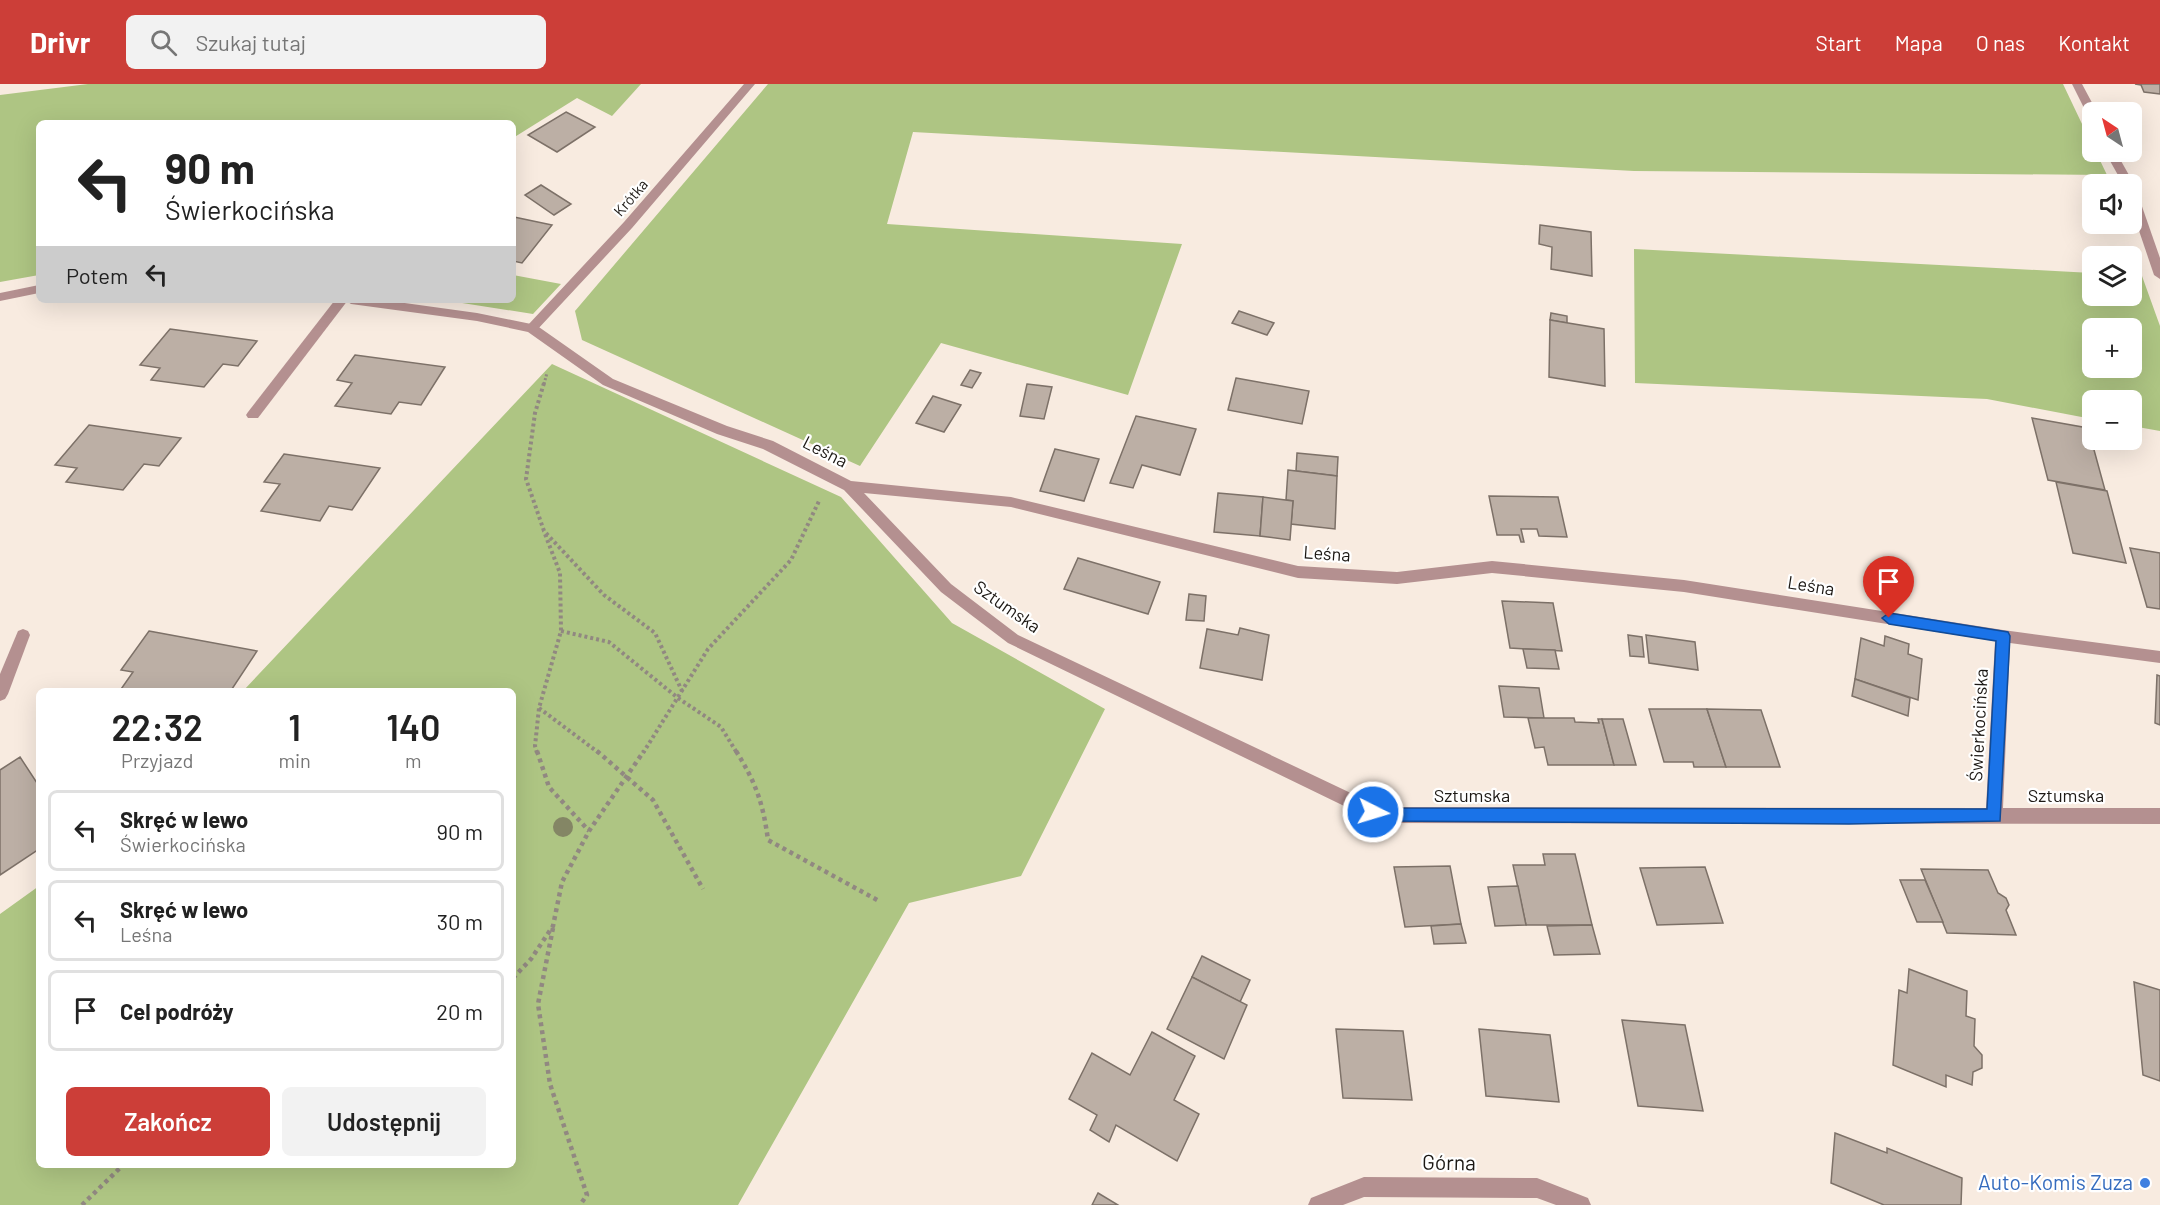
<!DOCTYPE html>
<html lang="pl">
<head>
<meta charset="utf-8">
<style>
	:root { --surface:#fff; --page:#f2f2f2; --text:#222; --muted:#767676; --line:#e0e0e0; --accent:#cc3e38 }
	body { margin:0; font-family:Barlow,sans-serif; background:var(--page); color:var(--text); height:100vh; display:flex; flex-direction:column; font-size:22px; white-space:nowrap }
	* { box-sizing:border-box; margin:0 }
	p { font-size:20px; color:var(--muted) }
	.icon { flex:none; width:33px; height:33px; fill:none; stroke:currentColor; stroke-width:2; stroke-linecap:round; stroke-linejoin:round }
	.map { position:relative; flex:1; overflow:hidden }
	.details { position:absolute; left:36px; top:604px; width:480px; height:480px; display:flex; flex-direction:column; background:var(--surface); border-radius:9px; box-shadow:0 6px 24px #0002 }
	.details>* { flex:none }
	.top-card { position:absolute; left:36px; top:36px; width:480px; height:183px; border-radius:9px; box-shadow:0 6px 24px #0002; background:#fff; color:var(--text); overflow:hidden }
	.needle { width:39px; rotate:324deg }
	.buttons { position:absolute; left:2082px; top:18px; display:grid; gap:12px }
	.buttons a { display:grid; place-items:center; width:60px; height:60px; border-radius:9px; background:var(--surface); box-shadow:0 6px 24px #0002; font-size:30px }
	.pin { position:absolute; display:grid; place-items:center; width:51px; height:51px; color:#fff; margin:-62px -26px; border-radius:50% 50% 50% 0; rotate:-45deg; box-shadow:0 0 6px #0007 }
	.pin .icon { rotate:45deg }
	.me { position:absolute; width:66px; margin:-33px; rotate:95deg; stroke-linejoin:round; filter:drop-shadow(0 0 4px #0008) }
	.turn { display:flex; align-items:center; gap:21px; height:126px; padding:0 30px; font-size:27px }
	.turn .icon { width:78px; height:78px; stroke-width:2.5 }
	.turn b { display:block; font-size:42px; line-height:51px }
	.then { display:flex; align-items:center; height:57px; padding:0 30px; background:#0003; gap:12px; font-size:22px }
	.eta { display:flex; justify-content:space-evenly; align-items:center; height:102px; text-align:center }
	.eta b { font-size:36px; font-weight:600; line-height:42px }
	.action { display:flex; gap:12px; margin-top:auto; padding:12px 30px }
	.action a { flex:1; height:69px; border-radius:9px; background:var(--accent); color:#fff; font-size:24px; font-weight:600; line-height:69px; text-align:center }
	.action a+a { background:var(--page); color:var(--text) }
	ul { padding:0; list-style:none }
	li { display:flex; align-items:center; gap:18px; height:81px; margin:0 12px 9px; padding:0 18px; border:3px solid var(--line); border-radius:9px }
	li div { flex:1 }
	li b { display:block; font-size:22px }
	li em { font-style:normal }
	header { display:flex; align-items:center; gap:36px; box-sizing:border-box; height:84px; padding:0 30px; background:var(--accent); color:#fff }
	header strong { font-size:28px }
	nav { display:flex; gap:33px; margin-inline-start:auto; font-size:21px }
	.search { width:420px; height:54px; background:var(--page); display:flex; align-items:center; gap:15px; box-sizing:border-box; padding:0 21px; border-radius:9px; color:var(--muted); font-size:22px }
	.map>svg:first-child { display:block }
</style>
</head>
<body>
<header>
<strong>Drivr</strong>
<div class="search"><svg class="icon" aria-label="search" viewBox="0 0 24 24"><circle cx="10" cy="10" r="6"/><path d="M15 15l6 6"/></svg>Szukaj tutaj</div>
<nav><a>Start</a><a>Mapa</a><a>O nas</a><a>Kontakt</a></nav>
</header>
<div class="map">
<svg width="2160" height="1121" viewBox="0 0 2160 1121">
	<rect width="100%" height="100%" fill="#f8ebe0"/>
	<g fill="#aec583" fill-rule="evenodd">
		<path d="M88,0H641L612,32L577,14L513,54V39H39V191L0,198V11Z"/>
		<path d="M768,0H2063L2092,61V68H2096L2107,91L1634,87L913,48L887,140L1182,160L1128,311L941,259L860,382L582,256L575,227Z"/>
		<path d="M1634,165L2092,189V212H2132V191L2142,192L2160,242V347L2132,342V316H2092V335L1987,315L1635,299ZM2092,244H2132V284H2092Z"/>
		<path d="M513,191L561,200L533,230L443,216H513Z"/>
		<path d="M552,280L841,413L952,539L1105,625L1021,792L909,819L738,1121H0V830L39,802V1082H513V608L243,607Z"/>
	</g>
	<g fill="#bcafa5" stroke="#7d7168" stroke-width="1.5">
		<path d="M2160,0V10L2144,8L2141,1L2135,0Z"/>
		<path d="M566,28L595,43L557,68L528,51Z"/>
		<path d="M541,101L571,120L554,131L525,111Z"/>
		<path d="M514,133L552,141L522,179L513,177Z"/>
		<path d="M1540,141L1591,148L1592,192L1551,185L1552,163L1539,160Z"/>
		<path d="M1239,227L1274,239L1267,251L1232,239Z"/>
		<path d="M1551,229L1567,232V239L1550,236Z"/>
		<path d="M1550,236L1604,245L1605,302L1549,293Z"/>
		<path d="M170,245L257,257L238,282L223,280L204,303L151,296L160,284L140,281Z"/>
		<path d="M355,271L445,283L421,321L399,318L391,330L335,322L352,299L337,296Z"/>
		<path d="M970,286L981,289L972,304L961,301Z"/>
		<path d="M1236,294L1309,307L1302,340L1228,326Z"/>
		<path d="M1027,300L1052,303L1044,335L1020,332Z"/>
		<path d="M933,312L961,321L944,348L916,339Z"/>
		<path d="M1136,332L1196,345L1180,391L1142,381L1133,404L1110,399Z"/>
		<path d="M2032,334L2088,344L2105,406L2048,396Z"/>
		<path d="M89,341L181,354L159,382L144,380L123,406L66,398L77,384L55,381Z"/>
		<path d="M1055,365L1099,375L1084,417L1040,407Z"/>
		<path d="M1297,369L1338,373L1337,392L1296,387Z"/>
		<path d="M284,370L380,384L352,426L329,422L320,437L261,427L280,400L264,398Z"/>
		<path d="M1288,386L1337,392L1335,445L1291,440L1293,417L1286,416Z"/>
		<path d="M2056,398L2107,407L2126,479L2073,469Z"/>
		<path d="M1218,409L1263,413L1260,452L1214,448Z"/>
		<path d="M1489,412L1558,413L1567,453L1539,452L1537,445H1521L1524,458H1521L1519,451H1497Z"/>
		<path d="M1263,413L1293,417L1290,456L1260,452Z"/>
		<path d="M2130,464L2160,469V525L2147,523Z"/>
		<path d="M1078,474L1160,498L1148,530L1064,505Z"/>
		<path d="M1189,510L1206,512L1204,537L1186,536Z"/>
		<path d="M1502,517L1553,519L1562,567L1510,564Z"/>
		<path d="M1240,544L1269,551L1262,596L1200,584L1207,545L1238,551Z"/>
		<path d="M149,547L257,567L230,608H119L133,588L121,586Z"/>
		<path d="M1628,551L1642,553L1644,573L1630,572Z"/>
		<path d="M1646,551L1695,558L1698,586L1649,579Z"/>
		<path d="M1885,552L1909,560L1908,570L1922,575L1918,616L1855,595L1861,554L1884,562Z"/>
		<path d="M1523,565L1555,566L1559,585L1527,584Z"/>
		<path d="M2157,591L2160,592V641L2155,639Z"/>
		<path d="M1855,595L1910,614L1908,632L1852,612Z"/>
		<path d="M1499,602L1539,604L1544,634L1504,633Z"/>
		<path d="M1649,625H1707L1726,683H1694L1693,678H1664Z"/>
		<path d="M1707,625L1761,626L1780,683H1726Z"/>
		<path d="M1528,634H1574L1575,638L1599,639L1598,635H1602L1614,681H1548L1544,663L1535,664Z"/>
		<path d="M1602,635H1623L1636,681H1614Z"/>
		<path d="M20,673L39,702V765L0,791V686Z"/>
		<path d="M1543,770H1575L1592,841H1526L1513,781H1545Z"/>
		<path d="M1450,782L1461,840L1405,843L1394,783Z"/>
		<path d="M1705,783L1723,839L1657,841L1640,784Z"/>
		<path d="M1921,785L1988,786L1998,809L2006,814L2009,821L2006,826L2016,851L1947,849Z"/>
		<path d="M1900,796H1925L1943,838H1917Z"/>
		<path d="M1518,802L1526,841L1495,842L1488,803Z"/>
		<path d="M1461,840L1466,859L1434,860L1431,842Z"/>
		<path d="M1592,841L1600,870L1554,871L1547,842Z"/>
		<path d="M1202,872L1250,896L1240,918L1192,893Z"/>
		<path d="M1909,885L1967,907L1966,932L1975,935L1974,962L1982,971V984L1973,988L1972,1001L1946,991V1003L1893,981L1899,906L1907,909Z"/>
		<path d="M1192,893L1247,921L1224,975L1167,945Z"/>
		<path d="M2134,898L2160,906V997L2143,991Z"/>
		<path d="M1622,936L1685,941L1703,1027L1638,1022Z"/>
		<path d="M1336,945L1403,947L1412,1016L1343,1014Z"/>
		<path d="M1479,945L1550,951L1559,1018L1486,1012Z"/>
		<path d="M1152,948L1195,972L1174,1016L1199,1030L1177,1077L1116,1041L1109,1058L1090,1046L1097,1031L1069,1015L1092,969L1130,991Z"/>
		<path d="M1835,1049L1887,1069V1064L1962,1094L1961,1121H1884L1831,1099Z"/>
		<path d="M1098,1109L1118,1121H1092Z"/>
	</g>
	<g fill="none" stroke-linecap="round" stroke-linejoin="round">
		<path stroke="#918881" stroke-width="3" stroke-dasharray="2 2" stroke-linecap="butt" d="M544,300L547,289"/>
		<g stroke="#918881" stroke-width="4" stroke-dasharray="3 3" stroke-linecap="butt">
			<path d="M544,299L535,329L526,395L544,447L604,511L655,549L682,607"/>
			<path d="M561,547L609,558L678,614L721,643L737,669"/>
			<path d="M539,624L599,669"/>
			<path d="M537,669L535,662L539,624L561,547L560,489L545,450"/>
			<path d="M643,669L708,565L791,476L819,417"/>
		</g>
		<g stroke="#918881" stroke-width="4.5" stroke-dasharray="4 4" stroke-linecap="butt">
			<path d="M537,667L549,703L589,747"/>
			<path d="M597,667L653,716L703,805"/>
			<path d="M736,667C756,699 763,719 768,756L879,817"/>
			<path d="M553,844L538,920L550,1000L587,1111L580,1121"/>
			<path d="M513,894L531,875L553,842L562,798L589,747L644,667"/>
			<path d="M82,1121L122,1082"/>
		</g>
		<g fill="#b49090" fill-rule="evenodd">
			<path d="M744,0H755L632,144L536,247H528V241L624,138Z"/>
			<path d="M335,216H348L258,334H248L246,331L248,328Z"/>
			<path d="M23,545L28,547L30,551L8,610L5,615L0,617V590L18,547Z"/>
		</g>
		<g fill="#b49090" fill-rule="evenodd">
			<path d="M2072,0H2082L2097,28H2092V33L2087,30Z"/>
			<path d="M2105,68H2116L2134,100L2132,103V100H2123Z"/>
			<path d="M2132,107L2138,111L2160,174V195L2154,191L2132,126Z"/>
			<path d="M39,201V209L0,217V209Z"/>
			<path d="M345,216H383L477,229L536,241L613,295L727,342L773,357L851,397L1011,413L1298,482L1397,488L1492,477L1684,496L2003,546L2160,567V579L2010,559L2003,724H2160V740L1384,739L1373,736L1008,559L941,508L844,406L763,365L717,350L603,301L528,248L477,237L351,220ZM864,409L1011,423L1298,494L1397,500L1492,489L1684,508L1995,557L1986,724L1384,723L1376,721L1018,551L951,500Z"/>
			<path d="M1364,1093L1537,1094L1588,1114L1591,1121H1556L1537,1114L1364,1113L1343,1121H1308L1311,1114Z"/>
		</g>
	</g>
	<circle fill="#848665" cx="563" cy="743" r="10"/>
	<path fill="#1a73e8" stroke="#114b97" stroke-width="1.5" d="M1889,529L2008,548L2010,552L2000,737L1849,740L1384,737L1367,733L1365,728L1373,721L1384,724L1987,725L1996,557L1889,540L1882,534Z"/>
	<circle fill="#3f7fe0" stroke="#fff" stroke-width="2" cx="2145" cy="1099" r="6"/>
	<g text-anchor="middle" stroke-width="4.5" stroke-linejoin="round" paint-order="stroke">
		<g font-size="15" fill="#1c1814" stroke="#fff">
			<text transform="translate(631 114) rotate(-49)" y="5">Krótka</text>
		</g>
		<g font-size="18" fill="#1c1814" stroke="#fff">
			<text transform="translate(825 368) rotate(27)" y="6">Leśna</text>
			<text transform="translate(1327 470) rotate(4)" y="6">Leśna</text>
			<text transform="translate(1811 502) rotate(9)" y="6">Leśna</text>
			<text transform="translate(1007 523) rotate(35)" y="6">Sztumska</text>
			<text transform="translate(1979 641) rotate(-87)" y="6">Świerkocińska</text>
			<text x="1472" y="718">Sztumska</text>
			<text x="2066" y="718">Sztumska</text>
		</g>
		<g font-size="21" fill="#1c1814" stroke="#fff">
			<text transform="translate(1449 1079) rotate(1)" y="7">Górna</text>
		</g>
		<g font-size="21" fill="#366cbe" stroke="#fff" text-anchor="end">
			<text x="2133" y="1106">Auto-Komis Zuza</text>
		</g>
	</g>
</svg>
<div class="buttons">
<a><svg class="needle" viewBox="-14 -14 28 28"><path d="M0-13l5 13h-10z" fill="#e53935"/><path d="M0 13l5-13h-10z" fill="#767676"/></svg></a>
<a><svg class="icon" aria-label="sound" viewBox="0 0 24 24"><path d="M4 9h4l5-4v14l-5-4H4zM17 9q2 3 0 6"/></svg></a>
<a><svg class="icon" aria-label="layers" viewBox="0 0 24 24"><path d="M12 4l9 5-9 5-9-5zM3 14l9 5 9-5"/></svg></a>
<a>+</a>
<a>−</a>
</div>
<div class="pin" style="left:1889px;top:534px;background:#d93025"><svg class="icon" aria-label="arrive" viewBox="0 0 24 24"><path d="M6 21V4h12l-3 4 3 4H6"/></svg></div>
<svg class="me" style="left:1373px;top:728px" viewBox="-20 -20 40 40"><circle r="17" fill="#1a73e8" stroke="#fff" stroke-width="3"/><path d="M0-11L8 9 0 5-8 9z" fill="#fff"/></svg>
<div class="top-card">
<div class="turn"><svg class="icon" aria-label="left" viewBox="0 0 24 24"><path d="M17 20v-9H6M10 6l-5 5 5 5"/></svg><div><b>90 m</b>Świerkocińska</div></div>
<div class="then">Potem<svg class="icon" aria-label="left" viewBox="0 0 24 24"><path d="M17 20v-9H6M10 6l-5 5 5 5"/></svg></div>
</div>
<section class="details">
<div class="eta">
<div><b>22:32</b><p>Przyjazd</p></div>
<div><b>1</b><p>min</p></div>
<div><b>140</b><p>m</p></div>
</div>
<ul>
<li><svg class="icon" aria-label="left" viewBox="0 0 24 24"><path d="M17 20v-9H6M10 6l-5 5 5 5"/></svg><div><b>Skręć w lewo</b><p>Świerkocińska</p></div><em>90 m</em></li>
<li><svg class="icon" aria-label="left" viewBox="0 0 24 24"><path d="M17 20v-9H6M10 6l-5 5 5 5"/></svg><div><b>Skręć w lewo</b><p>Leśna</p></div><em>30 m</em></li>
<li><svg class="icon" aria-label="arrive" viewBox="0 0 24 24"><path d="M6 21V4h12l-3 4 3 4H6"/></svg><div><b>Cel podróży</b></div><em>20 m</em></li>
</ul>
<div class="action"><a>Zakończ</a><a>Udostępnij</a></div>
</section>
</div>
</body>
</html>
